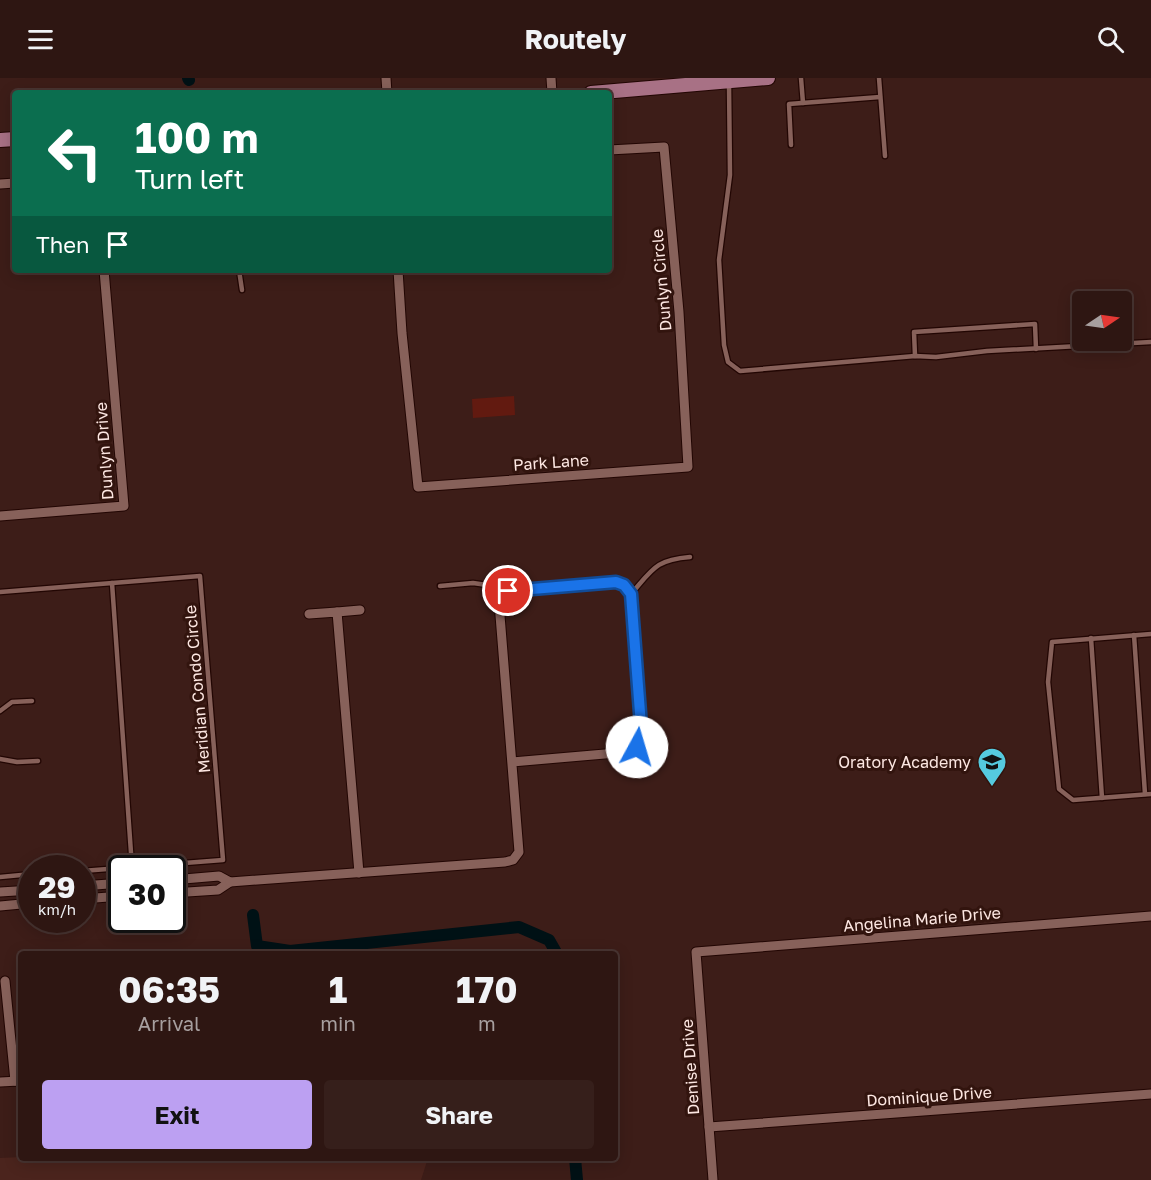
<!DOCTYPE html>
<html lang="en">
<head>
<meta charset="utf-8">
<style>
	:root { --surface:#2e1612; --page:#361f1b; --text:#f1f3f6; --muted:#a79f9f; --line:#493532; --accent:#bca0f2 }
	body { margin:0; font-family:"Golos Text",sans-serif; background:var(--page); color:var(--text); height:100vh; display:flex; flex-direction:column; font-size:22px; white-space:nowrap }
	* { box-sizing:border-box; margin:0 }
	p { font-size:20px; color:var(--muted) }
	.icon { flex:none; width:33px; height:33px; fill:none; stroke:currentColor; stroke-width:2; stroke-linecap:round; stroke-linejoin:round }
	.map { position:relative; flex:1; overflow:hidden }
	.sheet { position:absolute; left:18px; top:873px; width:600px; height:210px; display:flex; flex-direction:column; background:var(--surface); border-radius:6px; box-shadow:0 3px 15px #0003,0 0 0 2px var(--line) }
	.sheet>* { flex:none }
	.banner { position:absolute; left:12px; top:12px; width:600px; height:183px; border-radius:6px; box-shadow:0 3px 15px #0003,0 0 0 2px var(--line); background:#0b6e4f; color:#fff; overflow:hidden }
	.needle { width:39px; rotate:77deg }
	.fabs { position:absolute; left:1072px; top:213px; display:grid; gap:12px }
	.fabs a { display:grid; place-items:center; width:60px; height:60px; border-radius:6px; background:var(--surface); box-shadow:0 3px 15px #0003,0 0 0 2px var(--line); font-size:30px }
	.speed { position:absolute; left:18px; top:777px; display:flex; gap:12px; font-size:30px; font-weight:700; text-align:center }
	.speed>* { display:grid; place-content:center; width:78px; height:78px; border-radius:50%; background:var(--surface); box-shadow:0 3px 15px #0003,0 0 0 2px var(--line); line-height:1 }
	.speed small { font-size:15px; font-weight:400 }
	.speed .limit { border:3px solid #111; border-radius:9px; background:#fff; color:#111 }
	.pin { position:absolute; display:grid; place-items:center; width:51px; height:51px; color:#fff; margin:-26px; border:3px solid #fff; border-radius:50%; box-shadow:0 2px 6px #0007 }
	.me { position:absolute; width:66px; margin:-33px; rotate:6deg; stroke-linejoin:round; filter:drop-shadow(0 0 4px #0008) }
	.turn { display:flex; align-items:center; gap:21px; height:126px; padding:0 24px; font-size:27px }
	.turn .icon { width:78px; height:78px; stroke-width:2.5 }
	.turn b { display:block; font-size:42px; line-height:51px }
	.then { display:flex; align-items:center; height:57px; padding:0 24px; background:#0003; gap:12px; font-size:22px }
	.eta { display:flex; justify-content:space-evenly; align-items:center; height:102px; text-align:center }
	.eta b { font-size:36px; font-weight:700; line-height:42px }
	.action { display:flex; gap:12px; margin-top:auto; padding:12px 24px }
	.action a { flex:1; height:69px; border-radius:6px; background:var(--accent); color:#111; font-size:24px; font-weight:700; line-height:69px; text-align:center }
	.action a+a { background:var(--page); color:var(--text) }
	header { display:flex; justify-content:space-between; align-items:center; height:78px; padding:0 24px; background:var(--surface); font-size:27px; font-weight:700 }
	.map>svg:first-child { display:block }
</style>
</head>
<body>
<header><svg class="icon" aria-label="menu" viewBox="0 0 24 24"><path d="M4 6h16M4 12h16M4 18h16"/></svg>Routely<svg class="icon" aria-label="search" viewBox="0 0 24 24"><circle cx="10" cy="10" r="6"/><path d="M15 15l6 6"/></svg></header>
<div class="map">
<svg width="1151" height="1102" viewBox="0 0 1151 1102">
	<rect width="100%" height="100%" fill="#3d1d18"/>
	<path fill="#4b241d" d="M21,1079V1080H428L421,1102H0V1080Z"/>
	<path fill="#621a10" d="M514,318L515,337L473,340L472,321Z"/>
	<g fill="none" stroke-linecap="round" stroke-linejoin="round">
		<g stroke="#001115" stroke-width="12">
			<path d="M188,0L189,2"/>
			<path d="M253,837L257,868L290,873L519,849L549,862L557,876"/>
			<path d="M575,1080L577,1102"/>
		</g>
		<g stroke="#220603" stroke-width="7">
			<g id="service">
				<path d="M801,0L803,25"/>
				<path d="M879,0L885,78"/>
				<path d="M729,6L730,97L719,182L724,267L728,284L740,293L915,278L936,279L987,273L1151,264"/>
				<path d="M791,67L789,26L880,19"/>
				<path d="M239,192L242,212"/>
				<path d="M915,278L914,254L1035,246L1036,271"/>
				<path d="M112,505L132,789"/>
				<path d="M440,508L473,505L487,507L502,519"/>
				<path d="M0,514L200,498L223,782L82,793"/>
				<path d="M631,516C653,491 655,482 690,479"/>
				<path d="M1151,556L1052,564L1048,604L1059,711L1073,722L1151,716"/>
				<path d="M1134,557L1145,716"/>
				<path d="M1091,560L1102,720"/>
				<path d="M0,633L12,624L32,623"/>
				<path d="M0,681L17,684L38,683"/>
				<path d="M0,799L32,796"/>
			</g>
		</g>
		<g stroke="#220603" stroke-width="11">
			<g id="minor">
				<path d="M386,0L387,15"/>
				<path d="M551,0L552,15"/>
				<path d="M0,106L15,105"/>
				<path d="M398,192L402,255L418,409L688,389L679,234L664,69L609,72"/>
				<path d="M0,438L124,428L104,192"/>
				<path d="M337,534L360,532"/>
				<path d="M309,536L337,534L359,795"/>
				<path d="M172,802L219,798L230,804L218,812L172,815"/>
				<path d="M230,804L505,784L513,782L519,774L499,525L502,519L508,513L616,504L624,507L631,516L642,661L637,669L628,674L512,684"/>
				<path d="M82,808L122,805"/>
				<path d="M0,814L32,812"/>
				<path d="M82,821L122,818"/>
				<path d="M0,828L32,825"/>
				<path d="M5,903L15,1003"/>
				<path d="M0,1004L19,1003"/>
				<path d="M709,1049L1151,1016"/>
				<path d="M713,1102L696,874L1151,838"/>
			</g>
		</g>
		<g stroke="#220603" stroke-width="16">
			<g id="secondary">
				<path d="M591,15L768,0"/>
				<path d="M0,62L15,61"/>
			</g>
		</g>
		<use href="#service" stroke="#87615a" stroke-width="4.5"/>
		<use href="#minor" stroke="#87615a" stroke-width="9"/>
		<use href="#secondary" stroke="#a87185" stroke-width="14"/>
	</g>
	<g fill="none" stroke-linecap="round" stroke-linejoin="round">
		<g stroke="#114b97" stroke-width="15">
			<path id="route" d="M508,513L616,504L624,507L631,516L642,661L637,669"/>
		</g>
		<use href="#route" stroke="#1a73e8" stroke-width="10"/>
	</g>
	<defs>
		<g id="school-pin" transform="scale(1.5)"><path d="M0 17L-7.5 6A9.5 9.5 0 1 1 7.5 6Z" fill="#55cadf" stroke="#32140e"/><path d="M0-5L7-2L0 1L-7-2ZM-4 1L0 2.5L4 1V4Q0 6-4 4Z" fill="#111"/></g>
	</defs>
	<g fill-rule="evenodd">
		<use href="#school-pin" x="992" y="684"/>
	</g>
	<g text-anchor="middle" stroke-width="6" stroke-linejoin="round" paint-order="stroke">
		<g font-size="16" fill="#fde7e2" stroke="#32140e">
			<text transform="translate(661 202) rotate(-95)" y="6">Dunlyn Circle</text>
			<text transform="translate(104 373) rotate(-94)" y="6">Dunlyn Drive</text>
			<text transform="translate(551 384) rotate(-4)" y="6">Park Lane</text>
			<text transform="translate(197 611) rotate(-95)" y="6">Meridian Condo Circle</text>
			<text transform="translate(922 841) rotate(-5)" y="6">Angelina Marie Drive</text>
			<text transform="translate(690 989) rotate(-94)" y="6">Denise Drive</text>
			<text transform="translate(929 1018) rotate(-4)" y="6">Dominique Drive</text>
		</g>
		<g font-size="16" fill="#fde7e2" stroke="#32140e" text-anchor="end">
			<text x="971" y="690">Oratory Academy</text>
		</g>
	</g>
</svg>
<div class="fabs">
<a><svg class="needle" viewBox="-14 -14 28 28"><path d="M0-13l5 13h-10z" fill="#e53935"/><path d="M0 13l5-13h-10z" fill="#a79f9f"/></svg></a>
</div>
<div class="speed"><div>29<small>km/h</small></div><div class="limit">30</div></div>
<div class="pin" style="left:508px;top:513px;background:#d93025"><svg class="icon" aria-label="arrive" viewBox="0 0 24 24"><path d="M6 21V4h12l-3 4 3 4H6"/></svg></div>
<svg class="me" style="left:637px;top:669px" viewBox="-20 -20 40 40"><circle r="19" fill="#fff"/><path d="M0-13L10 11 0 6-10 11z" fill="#1a73e8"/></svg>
<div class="banner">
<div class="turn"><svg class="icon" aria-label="left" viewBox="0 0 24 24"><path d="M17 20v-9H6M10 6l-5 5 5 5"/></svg><div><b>100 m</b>Turn left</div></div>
<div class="then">Then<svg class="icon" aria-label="arrive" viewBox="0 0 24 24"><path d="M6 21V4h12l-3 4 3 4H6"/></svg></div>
</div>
<section class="sheet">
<div class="eta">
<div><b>06:35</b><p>Arrival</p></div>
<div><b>1</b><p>min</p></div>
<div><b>170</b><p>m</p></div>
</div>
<div class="action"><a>Exit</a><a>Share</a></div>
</section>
</div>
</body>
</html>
